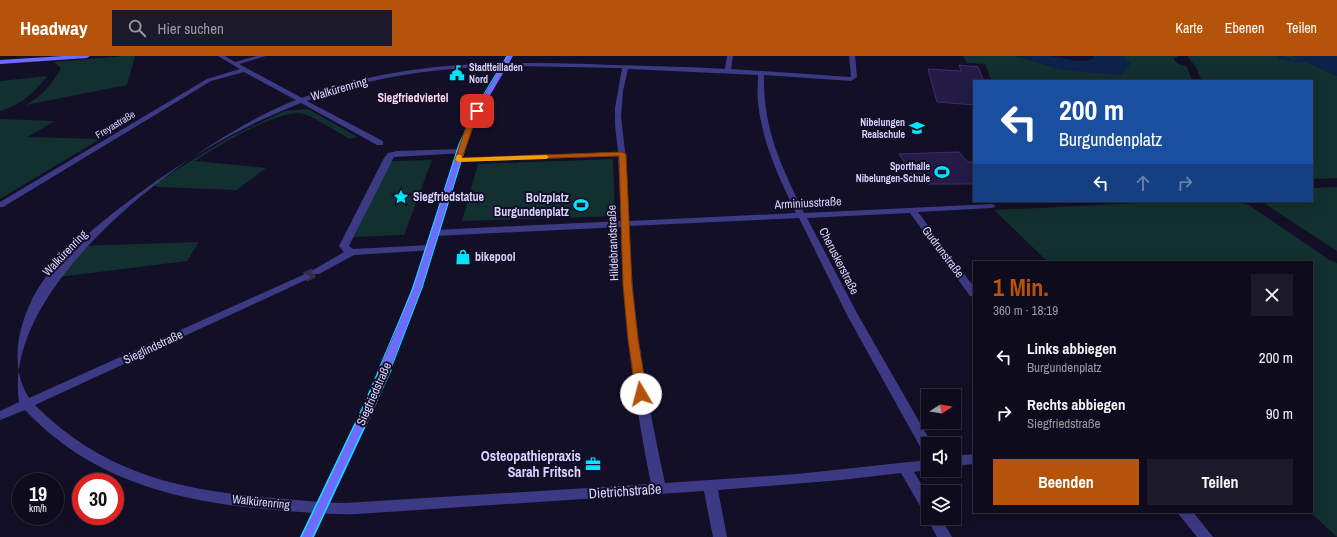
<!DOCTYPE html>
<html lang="de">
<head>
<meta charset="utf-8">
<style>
	:root { --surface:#0e0b1c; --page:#1c1929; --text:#f1f3f6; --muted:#9b9ba3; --line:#2e2b3b; --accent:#b45309 }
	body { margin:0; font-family:"Archivo Narrow",sans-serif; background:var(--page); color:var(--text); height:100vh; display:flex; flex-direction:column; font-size:15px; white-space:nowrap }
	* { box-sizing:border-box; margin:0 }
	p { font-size:13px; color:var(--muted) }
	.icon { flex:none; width:22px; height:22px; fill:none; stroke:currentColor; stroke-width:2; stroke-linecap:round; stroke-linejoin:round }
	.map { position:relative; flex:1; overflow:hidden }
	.panel { position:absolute; left:973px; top:205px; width:340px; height:252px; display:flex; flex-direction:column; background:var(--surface); border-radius:0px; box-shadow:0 4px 16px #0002,0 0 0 1px var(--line) }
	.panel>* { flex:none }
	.top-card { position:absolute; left:973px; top:24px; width:340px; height:122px; border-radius:0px; box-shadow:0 4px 16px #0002,0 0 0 1px var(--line); background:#1a4fa0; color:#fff; overflow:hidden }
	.needle { width:26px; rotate:78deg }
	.fabs { position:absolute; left:921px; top:333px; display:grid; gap:8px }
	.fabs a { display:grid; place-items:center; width:40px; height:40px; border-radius:0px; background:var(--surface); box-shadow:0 4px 16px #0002,0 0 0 1px var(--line); font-size:20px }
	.speed { position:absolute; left:12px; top:417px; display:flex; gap:8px; font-size:20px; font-weight:700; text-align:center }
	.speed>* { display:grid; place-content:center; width:52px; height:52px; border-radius:50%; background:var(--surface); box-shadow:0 4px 16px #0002,0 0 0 1px var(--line); line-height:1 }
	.speed small { font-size:10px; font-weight:400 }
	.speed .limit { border:6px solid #d22; background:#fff; color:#111 }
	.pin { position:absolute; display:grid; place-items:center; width:34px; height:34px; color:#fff; margin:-17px; border-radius:8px; box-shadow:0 2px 6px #0006 }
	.me { position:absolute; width:44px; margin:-22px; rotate:352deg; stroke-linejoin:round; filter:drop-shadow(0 0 3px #0008) }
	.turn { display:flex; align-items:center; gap:14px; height:84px; padding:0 20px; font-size:18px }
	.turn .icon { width:52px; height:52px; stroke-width:2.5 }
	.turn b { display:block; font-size:28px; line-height:34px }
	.lanes { display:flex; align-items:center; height:38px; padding:0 20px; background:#0003; justify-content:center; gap:20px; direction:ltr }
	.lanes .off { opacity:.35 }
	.round { display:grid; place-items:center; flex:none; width:42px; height:42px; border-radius:0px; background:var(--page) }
	.head { display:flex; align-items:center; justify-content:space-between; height:68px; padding:0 20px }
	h1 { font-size:24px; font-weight:700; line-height:30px; color:var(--accent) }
	.primary-button { display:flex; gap:8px; margin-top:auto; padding:8px 20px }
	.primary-button a { flex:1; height:46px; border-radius:0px; background:var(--accent); color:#fff; font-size:16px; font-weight:700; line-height:46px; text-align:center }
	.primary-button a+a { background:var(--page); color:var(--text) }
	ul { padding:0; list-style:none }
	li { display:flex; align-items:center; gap:12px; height:56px; padding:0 20px }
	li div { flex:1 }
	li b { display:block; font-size:15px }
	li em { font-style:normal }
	header { display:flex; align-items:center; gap:24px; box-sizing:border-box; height:56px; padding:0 20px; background:var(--accent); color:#fff }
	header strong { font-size:19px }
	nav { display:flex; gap:22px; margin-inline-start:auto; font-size:14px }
	.search { width:280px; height:36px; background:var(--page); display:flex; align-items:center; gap:10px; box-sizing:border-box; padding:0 14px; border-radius:0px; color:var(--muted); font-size:15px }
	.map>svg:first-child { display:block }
</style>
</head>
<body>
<header>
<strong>Headway</strong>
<div class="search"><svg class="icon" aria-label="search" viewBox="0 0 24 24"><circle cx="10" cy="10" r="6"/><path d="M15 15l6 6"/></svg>Hier suchen</div>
<nav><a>Karte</a><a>Ebenen</a><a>Teilen</a></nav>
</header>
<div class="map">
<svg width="1337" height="481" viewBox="0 0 1337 481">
	<rect width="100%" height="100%" fill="#130f26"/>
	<g fill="#12302f">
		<path d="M124,0H135L127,29L26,49C42,39 52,29 61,12L54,6Z"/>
		<path d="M963,0H1015L1063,14L1131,8L1123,0H1177L1179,1L1174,2C1175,8 1182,9 1187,11L1192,25H992L985,8L967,7Z"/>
		<path d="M1187,0H1294L1337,20V122L1312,123V25H1202L1196,11Z"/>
		<path d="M47,20C35,37 20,49 0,55V25Z"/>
		<path d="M308,53L358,81L350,83C335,75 320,64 304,58C281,51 215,92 195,105L266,112L237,134L158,131L152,129L230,81L284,55Z"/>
		<path d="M0,63L55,65L27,81L100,83L0,143Z"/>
		<path d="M613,103L615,160L462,165L478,108Z"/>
		<path d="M432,104L404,179L354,181L390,105Z"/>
		<path d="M1337,131V195L1265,148L1268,145H1312V132Z"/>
		<path d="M1177,145H1234L1249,149L1328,203L1337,207V481L1310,456H1312V206H1048L994,154Z"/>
		<path d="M199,186L187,205L50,222L80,190Z"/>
	</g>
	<g fill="#0c2248">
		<path d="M1015,0C1027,0 1039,0 1050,0C1065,1 1080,9 1094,2L1093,0H1123L1131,8L1121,19L1063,14Z"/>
		<path d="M1294,0H1337V20Z"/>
	</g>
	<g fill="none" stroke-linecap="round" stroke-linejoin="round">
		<g stroke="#0c2248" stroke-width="3">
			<path d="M1279,1L1291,4"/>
			<path d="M1295,5H1306"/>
		</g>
	</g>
	<g fill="#241b47" stroke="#3b2d73">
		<path d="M959,9L978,11L984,25H974V49L937,46L928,13L961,15Z"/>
		<path d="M959,96L968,106H974V128H927L925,126H917L899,98Z"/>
	</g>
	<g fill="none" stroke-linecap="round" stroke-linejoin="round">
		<path stroke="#312d47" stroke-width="10" stroke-dasharray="10 5" stroke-linecap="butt" d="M305,221L316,216"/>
		<g fill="#3d3a85" fill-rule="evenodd">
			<path d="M218,0H225L235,6L257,0H266L239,8L302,42C396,6 490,5 589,8C634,10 680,10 725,13L727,0H733L731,13L850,21L851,20L849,0H855L857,21L851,25L764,19C763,74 781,109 804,157L992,148L996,150L992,152L918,156L974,231V241L970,240L910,157L807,162L858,259L932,388H928V398L923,396L847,259L799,162L629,170C632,258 646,341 665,427L797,418L928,404V414L914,416L928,439V457L923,455L901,417L841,424L718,434L727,481H713L704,435L357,458C330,459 303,456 275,454C180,446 93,426 25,354L0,364V355L19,346C0,222 207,78 296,44L244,16L211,25L3,151H0V146L207,23L240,13ZM515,10L622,12L615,52V69L618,96L458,102L454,104L458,106L618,100L621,165L435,174L431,177L435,180L621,171C622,259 634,342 651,428L345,447C322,447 299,444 275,442C182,435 103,418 35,349L308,223L310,221L308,219L305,218L29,342L28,340C17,323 16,301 19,282C23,263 29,247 39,231C55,206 79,185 102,166C162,117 228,75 301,47L377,89H383V85L307,45C374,19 444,11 515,10ZM628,13L758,19C758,28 757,37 758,46C762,86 779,122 796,157L629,165L627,113L621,60L623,35Z"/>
			<path d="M461,93L465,95L464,97L394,101L349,190L353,193L430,189L435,192L433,194L354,199L319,218H313L311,216L313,214L344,196L339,190L384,102L388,97L397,95Z"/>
			<path d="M974,398V408L954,410V400Z"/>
			<path d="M1177,456H1193L1213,481H1197Z"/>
			<path d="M928,460V462H941L952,481H937L927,462Z"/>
		</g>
		<g fill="#6f6bff" fill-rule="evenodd">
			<path d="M63,0H90L87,2L0,8V4Z"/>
			<path d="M507,0H513L475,65L466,91L422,232L403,281L375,351L314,481H300L363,351L393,281L412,232L458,91L469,65Z"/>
		</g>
		<g stroke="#00e5ff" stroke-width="1">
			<path d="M378,315L413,232L459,88L479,46L507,0"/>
			<path d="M390,315L422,232L471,73"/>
		</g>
		<g stroke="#00e5ff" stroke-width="1.5">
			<path d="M301,481L363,351L379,314"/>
			<path d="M313,481L391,314"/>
		</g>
	</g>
	<path fill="#b45309" stroke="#753606" d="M475,54L480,55L475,65L462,102L622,96L626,98L632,229L638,283L647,338L645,340H637L636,338L628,283L623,229L619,100L456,105L455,104L468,65Z"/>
	<path fill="#f59e0b" d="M457,99H461L462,102L546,99L549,101L546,103L458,106L455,104Z"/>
	<defs>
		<g id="civic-bare" transform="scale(1.2)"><path d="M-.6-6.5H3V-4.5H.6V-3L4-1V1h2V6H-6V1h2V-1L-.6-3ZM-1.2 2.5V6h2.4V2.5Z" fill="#00e5ff" stroke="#130f26" stroke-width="2.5" paint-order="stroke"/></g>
		<g id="school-bare" transform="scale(1.2)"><path d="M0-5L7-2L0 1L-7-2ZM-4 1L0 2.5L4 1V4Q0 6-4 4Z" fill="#00e5ff" stroke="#130f26" stroke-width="2.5" paint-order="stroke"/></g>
		<g id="stadium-bare" transform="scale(1.2)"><path d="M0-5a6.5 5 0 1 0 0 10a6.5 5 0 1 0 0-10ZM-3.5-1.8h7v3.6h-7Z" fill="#00e5ff" stroke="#130f26" stroke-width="2.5" paint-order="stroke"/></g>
		<g id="sight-bare" transform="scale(1.2)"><path d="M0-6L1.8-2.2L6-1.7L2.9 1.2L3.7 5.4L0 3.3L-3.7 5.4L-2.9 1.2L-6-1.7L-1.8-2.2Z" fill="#00e5ff" stroke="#130f26" stroke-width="2.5" paint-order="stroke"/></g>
		<g id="shop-bare" transform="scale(1.2)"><path d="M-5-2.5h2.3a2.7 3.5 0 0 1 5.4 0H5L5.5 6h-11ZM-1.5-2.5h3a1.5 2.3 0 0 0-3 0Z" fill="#00e5ff" stroke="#130f26" stroke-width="2.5" paint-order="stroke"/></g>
		<g id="office-bare" transform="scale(1.2)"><path d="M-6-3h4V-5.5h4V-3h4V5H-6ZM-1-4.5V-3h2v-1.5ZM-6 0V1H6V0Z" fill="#00e5ff" stroke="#130f26" stroke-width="2.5" paint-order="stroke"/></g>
	</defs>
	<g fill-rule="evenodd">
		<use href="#civic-bare" x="457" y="17"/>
		<use href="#school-bare" x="917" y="72"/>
		<use href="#stadium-bare" x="942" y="116"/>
		<use href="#sight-bare" x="401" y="141"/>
		<use href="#stadium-bare" x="581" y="149"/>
		<use href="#shop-bare" x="463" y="201"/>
		<use href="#office-bare" x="593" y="408"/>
	</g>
	<g text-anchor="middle" stroke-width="4" stroke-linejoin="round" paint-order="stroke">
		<g font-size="10" font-weight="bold" fill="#d9d4ff" stroke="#130f26" text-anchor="end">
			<text x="469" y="15" text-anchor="start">Stadtteilladen<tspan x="469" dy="12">Nord</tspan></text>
			<text x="905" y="70">Nibelungen<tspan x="905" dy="12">Realschule</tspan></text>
			<text x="930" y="114">Sporthalle<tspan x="930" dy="12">Nibelungen-Schule</tspan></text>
		</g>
		<g font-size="10" fill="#d9d4ff" stroke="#130f26">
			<text transform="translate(115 68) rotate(-31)" y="4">Freyastraße</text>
		</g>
		<g font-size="12" fill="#d9d4ff" stroke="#130f26">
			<text transform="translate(339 33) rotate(-16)" y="4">Walkürenring</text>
			<text transform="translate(808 147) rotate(-3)" y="4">Arminiusstraße</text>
			<text transform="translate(613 187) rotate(-92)" y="4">Hildebrandstraße</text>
			<text transform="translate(943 196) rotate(53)" y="4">Gudrunstraße</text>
			<text transform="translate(65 197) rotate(-46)" y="4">Walkürenring</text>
			<text transform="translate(839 205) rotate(63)" y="4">Cheruskerstraße</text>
			<text transform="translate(153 291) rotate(-25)" y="4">Sieglindstraße</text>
			<text transform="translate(374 338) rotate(-66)" y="4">Siegfriedstraße</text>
			<text transform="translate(261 446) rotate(6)" y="4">Walkürenring</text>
		</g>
		<g font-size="12" font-weight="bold" fill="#ffd6f0" stroke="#130f26">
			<text x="413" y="46">Siegfriedviertel</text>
		</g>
		<g font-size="12" font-weight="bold" fill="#d9d4ff" stroke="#130f26" text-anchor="start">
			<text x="413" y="145">Siegfriedstatue</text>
			<text x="569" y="146" text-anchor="end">Bolzplatz<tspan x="569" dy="14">Burgundenplatz</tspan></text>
			<text x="475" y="205">bikepool</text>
		</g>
		<g font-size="14" font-weight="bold" fill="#d9d4ff" stroke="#130f26" text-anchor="end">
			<text x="581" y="405">Osteopathiepraxis<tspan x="581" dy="16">Sarah Fritsch</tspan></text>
		</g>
		<g font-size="14" fill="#d9d4ff" stroke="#130f26">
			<text transform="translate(625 435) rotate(-4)" y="5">Dietrichstraße</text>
		</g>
	</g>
</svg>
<div class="fabs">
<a><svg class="needle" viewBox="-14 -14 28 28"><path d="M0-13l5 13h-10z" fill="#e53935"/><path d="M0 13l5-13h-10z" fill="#9b9ba3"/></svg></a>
<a><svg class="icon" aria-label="sound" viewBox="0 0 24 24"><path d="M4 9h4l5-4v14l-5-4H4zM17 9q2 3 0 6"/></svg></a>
<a><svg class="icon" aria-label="layers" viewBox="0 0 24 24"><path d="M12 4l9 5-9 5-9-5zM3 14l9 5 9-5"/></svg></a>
</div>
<div class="speed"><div>19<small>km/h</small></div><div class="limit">30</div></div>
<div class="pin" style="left:477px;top:55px;background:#d93025"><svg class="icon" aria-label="arrive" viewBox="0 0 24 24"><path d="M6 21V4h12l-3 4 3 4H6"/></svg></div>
<svg class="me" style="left:641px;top:338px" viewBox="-20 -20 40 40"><circle r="19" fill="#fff"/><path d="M0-13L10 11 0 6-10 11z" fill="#b45309"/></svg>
<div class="top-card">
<div class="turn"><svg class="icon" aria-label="left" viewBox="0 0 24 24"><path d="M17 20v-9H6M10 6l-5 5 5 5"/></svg><div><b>200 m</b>Burgundenplatz</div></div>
<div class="lanes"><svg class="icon" aria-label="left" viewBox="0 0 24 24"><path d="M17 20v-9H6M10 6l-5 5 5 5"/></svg><svg class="icon off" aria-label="ahead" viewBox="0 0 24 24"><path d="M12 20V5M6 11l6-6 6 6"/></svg><svg class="icon off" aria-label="right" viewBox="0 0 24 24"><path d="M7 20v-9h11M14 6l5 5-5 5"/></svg></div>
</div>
<section class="panel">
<div class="head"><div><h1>1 Min.</h1><p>360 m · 18:19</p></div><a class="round"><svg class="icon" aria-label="close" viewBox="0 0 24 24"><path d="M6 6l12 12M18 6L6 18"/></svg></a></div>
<ul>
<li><svg class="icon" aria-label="left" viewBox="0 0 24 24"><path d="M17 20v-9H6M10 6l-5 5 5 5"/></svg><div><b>Links abbiegen</b><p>Burgundenplatz</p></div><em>200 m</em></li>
<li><svg class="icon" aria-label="right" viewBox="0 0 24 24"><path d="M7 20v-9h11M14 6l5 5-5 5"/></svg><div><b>Rechts abbiegen</b><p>Siegfriedstraße</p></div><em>90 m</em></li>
</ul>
<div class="primary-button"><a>Beenden</a><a>Teilen</a></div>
</section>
</div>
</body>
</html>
